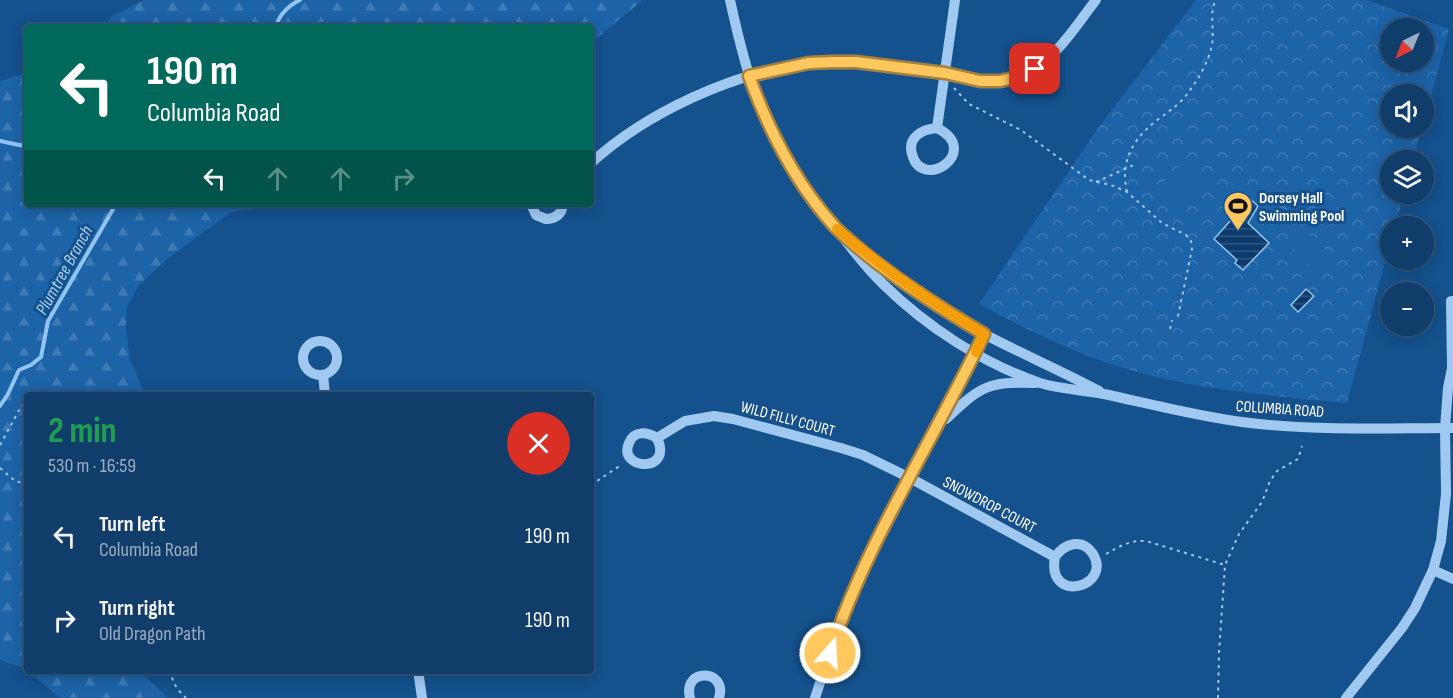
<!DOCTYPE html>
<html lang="en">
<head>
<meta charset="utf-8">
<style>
	:root { --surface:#103d6a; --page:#1e4872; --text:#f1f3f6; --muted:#9caec1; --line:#30567e }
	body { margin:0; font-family:"Sofia Sans Condensed",sans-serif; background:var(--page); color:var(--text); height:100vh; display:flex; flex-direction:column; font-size:22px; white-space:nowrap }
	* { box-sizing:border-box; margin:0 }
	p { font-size:20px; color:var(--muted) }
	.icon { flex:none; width:33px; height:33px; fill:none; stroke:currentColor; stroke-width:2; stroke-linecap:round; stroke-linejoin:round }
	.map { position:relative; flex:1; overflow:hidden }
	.drawer { position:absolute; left:24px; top:392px; width:570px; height:282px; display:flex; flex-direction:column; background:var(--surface); border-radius:6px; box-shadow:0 3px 15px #0003,0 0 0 2px var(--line) }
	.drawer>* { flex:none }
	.banner { position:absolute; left:24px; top:24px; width:570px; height:183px; border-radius:6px; box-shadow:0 3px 15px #0003,0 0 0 2px var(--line); background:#00695c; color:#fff; overflow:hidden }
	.needle { width:39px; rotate:223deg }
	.controls { position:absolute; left:1380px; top:18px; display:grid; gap:12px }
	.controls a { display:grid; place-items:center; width:54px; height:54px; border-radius:50%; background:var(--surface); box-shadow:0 3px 15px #0003,0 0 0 2px var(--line); font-size:30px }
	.pin { position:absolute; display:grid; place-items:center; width:51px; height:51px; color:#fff; margin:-26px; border-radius:12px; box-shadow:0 3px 9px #0006 }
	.me { position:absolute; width:66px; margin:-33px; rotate:19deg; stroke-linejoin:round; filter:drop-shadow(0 0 4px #0008) }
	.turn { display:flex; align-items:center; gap:21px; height:126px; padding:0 24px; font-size:27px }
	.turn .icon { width:78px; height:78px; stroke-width:2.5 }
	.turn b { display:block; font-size:42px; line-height:51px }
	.lanes { display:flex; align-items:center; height:57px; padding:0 24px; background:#0003; justify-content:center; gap:30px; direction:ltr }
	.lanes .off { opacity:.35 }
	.round { display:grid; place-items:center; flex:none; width:63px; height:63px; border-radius:32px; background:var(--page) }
	.headline { display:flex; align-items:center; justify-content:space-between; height:102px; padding:0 24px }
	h1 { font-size:36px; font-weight:700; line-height:45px; color:#1e9e55 }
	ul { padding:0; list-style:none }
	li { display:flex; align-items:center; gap:18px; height:84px; padding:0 24px }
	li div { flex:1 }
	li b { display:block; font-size:22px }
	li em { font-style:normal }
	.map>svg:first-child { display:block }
</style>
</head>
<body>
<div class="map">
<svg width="1453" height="698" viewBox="0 0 1453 698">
	<defs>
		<pattern id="forest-firs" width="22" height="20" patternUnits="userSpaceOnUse" patternTransform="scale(1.5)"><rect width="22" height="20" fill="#1d63a7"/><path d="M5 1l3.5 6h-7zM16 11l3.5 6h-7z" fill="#3f7ab4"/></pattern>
		<pattern id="park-crowns" width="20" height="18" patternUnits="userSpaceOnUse" patternTransform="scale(1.5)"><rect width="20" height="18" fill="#1d63a7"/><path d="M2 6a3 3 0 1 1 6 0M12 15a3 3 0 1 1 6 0" fill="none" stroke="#3f7ab4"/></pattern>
		<pattern id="water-rules" width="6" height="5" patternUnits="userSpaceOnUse" patternTransform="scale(1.5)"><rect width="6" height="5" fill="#0d3a6a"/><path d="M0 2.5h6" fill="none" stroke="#315880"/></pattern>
	</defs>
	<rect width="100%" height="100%" fill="#15518d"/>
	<g fill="url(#forest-firs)">
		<path d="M144,0H643L591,43V27H105L111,17Z"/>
		<path d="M27,73V204H254L252,209L231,212L166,260L139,285L127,307L126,329L130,359L145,394H27V669L0,660V81Z"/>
		<path d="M28,671H139L168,698H60Z"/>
	</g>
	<path fill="url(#park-crowns)" fill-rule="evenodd" d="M1196,0H1367L1449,29L1424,122V94H1390V128H1422L1413,160H1390V194H1404L1395,226H1390V244L1347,403C1285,397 1222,392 1161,378C1095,363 1038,336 979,304L1098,128ZM1390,28H1424V62H1390Z"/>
	<g fill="#1d63a7">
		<path d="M1181,162L1201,180L1173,212L1153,194Z"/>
		<path d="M1304,230L1331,255L1316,271L1289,246Z"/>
	</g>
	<g fill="url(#water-rules)" stroke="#92c4f3" stroke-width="1.5">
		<path d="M1250,199L1258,206L1248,223L1269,243L1243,270L1235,263L1237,260L1214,239Z"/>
		<path d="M1306,289L1314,296L1298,312L1291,305Z"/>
	</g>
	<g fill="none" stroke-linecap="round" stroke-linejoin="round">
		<g stroke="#92c4f3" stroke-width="4">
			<path d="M276,27C279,15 288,6 300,0"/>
			<path d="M0,141L24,146L27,142"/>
			<path d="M0,406L8,394L19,370L31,365L41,357L48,321L116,204"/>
		</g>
		<g stroke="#a0c8f0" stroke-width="2" stroke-dasharray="3 4.5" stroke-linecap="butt">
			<path d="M954,88L969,104L1021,130L1089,180L1114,186L1127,192L1162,223L1186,235L1191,241L1192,249L1177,321"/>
			<path d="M1096,182L1136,164"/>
			<path d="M1127,192C1120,162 1132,140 1156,121C1169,111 1181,104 1190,90C1199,78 1207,64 1211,49C1216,34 1208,13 1216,0"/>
			<path d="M1170,329L1172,320"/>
			<path d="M0,445L22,405"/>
			<path d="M0,468L15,481L27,484"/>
			<path d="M591,485L621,465"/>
			<path d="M1106,554C1120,546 1130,540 1146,541L1225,565"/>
			<path d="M171,670C171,682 178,690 186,698"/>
			<path d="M1218,698L1219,653L1225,565L1239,534L1262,502L1270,481L1277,471L1298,459L1302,446"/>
		</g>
		<g stroke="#a0c8f0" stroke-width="10">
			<path d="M730,0C742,55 756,110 785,158C799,181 816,202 832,223C848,244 864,266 883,284C927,327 982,363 1040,383C1063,390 1087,390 1109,395C1154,405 1197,416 1242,422C1312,431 1383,428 1453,428"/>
			<path d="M937,128C983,151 922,193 912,154C907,137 923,129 937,128L955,0"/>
			<path d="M591,163C647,112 733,73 808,63C843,58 878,65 912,69C923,71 933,71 944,73C970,77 994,86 1020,76C1055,62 1074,28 1096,0"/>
			<path d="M531,204L536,215L546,219C556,219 562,214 563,204"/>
			<path d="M856,245C895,279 939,310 984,334C1022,354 1062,371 1099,391"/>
			<circle cx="320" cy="358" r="17"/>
			<path d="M323,375L325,394"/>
			<path d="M946,419C980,387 987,381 1035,383"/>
			<path d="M657,438C674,474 617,470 629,443C634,430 647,432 657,438L685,421L714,416L733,419L841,448L863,455L910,478L1055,557C1046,605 1113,587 1093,554C1082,537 1064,544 1055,557"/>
			<path d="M1433,570L1453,579"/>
			<path d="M418,670L422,698"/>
			<path d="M690,698C682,667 728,669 719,698"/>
			<path d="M815,698L837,631L856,586L984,334"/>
			<path d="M1346,698L1402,628L1415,608L1433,570L1441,541L1446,494L1445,428L1448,388L1452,368L1451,301H1453"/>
		</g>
	</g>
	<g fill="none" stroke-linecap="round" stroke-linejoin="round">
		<g stroke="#a6813d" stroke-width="15">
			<path id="route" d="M830,653C866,542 934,440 984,334C947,312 911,289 877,263C863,252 848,240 835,227C796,184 769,131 749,76L809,63L832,62H856L945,73L980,81H1000L1018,77L1035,69"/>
		</g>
		<use href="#route" stroke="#ffc75e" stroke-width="10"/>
		<path stroke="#f59e0b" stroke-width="10" d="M837,229C883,269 932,303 984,334L976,352"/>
	</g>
	<defs>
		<g id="stadium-pin" transform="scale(1.5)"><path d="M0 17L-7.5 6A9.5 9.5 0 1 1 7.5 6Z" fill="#ffc75e" stroke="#15518d"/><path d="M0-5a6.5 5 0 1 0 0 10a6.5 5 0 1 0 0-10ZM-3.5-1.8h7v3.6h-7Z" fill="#111"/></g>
	</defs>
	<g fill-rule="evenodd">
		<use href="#stadium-pin" x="1238" y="206"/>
	</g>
	<g text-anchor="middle" stroke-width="6" stroke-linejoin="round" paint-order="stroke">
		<g font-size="16" font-weight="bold" fill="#fff" stroke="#15518d" text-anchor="start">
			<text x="1259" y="203">Dorsey Hall<tspan x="1259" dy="18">Swimming Pool</tspan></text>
		</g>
		<g font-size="16" fill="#fff" stroke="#15518d">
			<text transform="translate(1280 408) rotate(4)" y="6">COLUMBIA ROAD</text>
			<text transform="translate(788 418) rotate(15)" y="6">WILD FILLY COURT</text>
			<text transform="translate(990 504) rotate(28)" y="6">SNOWDROP COURT</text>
		</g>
		<g font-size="18" font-style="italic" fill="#abd2f7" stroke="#15518d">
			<text transform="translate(64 270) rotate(-61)" y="6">Plumtree Branch</text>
		</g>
	</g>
</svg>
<div class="controls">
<a><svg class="needle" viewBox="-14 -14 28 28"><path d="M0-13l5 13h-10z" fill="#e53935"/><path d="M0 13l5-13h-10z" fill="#9caec1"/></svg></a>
<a><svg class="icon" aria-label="sound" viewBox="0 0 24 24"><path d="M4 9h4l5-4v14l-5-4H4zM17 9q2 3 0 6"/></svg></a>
<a><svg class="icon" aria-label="layers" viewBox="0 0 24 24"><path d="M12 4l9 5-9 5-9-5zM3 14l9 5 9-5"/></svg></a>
<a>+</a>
<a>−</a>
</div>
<div class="pin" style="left:1035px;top:69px;background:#d93025"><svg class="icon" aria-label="arrive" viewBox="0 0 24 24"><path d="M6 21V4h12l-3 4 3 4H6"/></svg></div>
<svg class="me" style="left:830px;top:653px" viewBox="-20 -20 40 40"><circle r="17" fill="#ffc75e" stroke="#fff" stroke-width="3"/><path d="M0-11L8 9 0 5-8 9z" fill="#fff"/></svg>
<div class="banner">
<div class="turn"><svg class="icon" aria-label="left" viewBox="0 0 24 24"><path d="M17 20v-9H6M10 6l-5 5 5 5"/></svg><div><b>190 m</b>Columbia Road</div></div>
<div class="lanes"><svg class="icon" aria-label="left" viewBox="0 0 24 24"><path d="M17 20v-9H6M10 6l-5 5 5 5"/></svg><svg class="icon off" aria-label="ahead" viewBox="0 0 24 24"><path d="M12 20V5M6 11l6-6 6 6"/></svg><svg class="icon off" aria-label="ahead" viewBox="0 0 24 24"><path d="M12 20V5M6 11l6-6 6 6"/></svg><svg class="icon off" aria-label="right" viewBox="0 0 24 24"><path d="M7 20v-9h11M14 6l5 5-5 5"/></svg></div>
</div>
<section class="drawer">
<div class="headline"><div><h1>2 min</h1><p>530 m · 16:59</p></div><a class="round" style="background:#d93025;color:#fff"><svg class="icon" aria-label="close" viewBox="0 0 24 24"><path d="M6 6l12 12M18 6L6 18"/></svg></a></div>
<ul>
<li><svg class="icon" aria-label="left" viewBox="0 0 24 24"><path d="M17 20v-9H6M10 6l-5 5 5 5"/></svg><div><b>Turn left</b><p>Columbia Road</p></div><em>190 m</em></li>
<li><svg class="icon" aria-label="right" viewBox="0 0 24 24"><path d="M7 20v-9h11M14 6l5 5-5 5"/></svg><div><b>Turn right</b><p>Old Dragon Path</p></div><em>190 m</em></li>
</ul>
</section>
</div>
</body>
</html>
